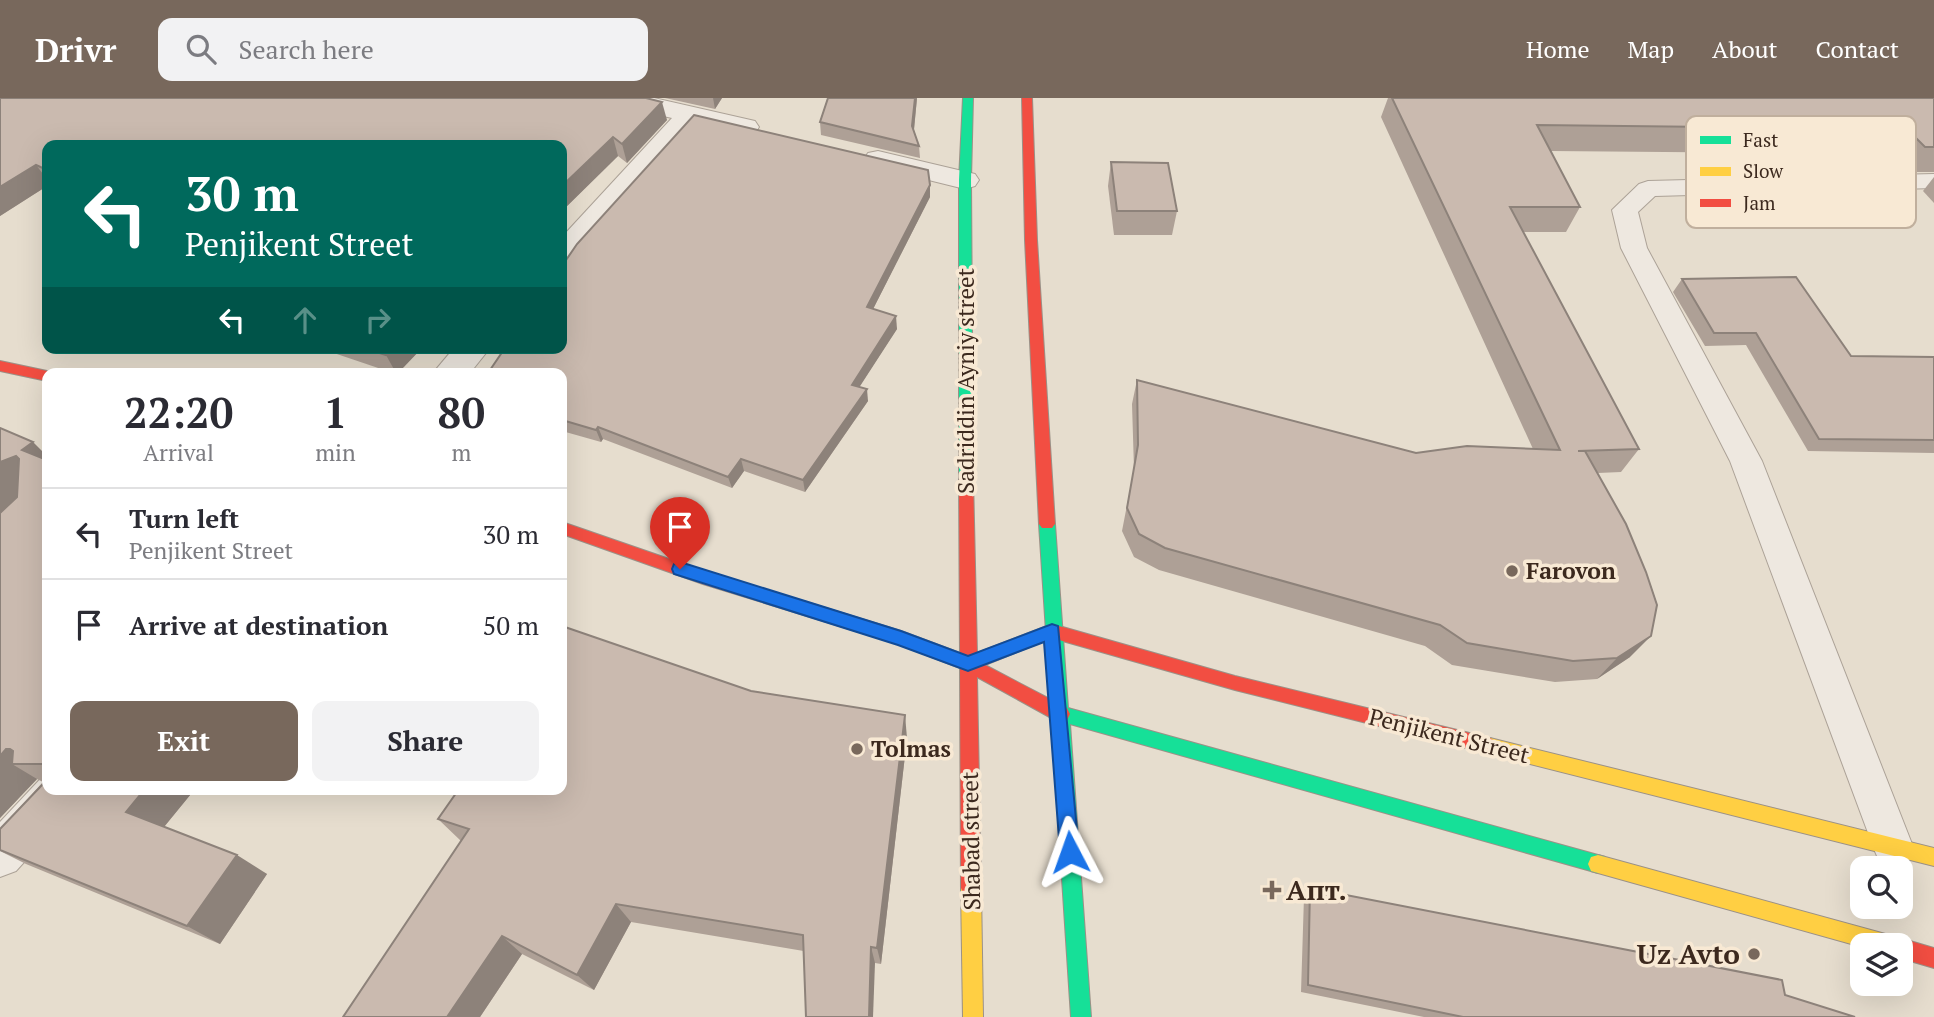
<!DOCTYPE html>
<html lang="en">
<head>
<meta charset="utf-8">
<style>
	:root { --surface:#fff; --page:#f2f2f3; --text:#2b2b33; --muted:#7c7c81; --line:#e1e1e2; --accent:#78685c }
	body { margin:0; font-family:"PT Serif",serif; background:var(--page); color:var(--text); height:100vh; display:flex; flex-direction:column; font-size:26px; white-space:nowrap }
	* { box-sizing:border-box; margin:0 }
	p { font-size:23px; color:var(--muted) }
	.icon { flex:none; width:38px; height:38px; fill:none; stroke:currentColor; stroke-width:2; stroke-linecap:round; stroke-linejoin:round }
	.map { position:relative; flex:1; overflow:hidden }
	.drawer { position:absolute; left:42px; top:270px; width:525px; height:427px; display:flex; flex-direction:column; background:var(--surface); border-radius:14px; box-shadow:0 7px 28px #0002 }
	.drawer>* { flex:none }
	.hud { position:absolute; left:42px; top:42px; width:525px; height:214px; border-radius:14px; box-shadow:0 7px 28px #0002; background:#00695c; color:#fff; overflow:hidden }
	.fabs { position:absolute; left:1850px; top:758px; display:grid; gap:14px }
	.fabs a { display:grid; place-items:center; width:63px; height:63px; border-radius:14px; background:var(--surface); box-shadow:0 7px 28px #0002; font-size:35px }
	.pin { position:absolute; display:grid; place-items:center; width:60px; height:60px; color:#fff; margin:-72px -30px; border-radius:50% 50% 50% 0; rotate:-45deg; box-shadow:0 0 7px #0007 }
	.pin .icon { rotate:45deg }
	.me { position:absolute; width:77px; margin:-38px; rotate:356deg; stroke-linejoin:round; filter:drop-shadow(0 0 5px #0008) }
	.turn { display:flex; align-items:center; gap:24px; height:147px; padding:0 28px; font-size:32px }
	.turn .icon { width:91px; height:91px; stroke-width:2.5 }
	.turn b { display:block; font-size:49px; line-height:60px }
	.lanes { display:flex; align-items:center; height:66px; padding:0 28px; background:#0003; justify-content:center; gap:35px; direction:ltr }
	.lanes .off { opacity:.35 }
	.eta { display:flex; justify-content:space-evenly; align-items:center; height:119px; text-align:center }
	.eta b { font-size:42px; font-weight:800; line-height:49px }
	.primary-button { display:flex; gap:14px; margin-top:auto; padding:14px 28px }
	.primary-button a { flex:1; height:80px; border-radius:14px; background:var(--accent); color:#fff; font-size:28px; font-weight:800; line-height:80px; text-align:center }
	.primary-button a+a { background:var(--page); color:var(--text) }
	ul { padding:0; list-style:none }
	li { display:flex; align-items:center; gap:21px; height:91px; padding:0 28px; border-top:2px solid var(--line) }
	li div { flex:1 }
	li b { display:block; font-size:26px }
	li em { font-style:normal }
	header { display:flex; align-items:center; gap:42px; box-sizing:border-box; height:98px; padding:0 35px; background:var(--accent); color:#fff }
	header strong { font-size:33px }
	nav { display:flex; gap:38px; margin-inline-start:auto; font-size:24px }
	.search { width:490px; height:63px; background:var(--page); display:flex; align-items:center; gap:18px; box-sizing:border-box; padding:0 24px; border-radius:14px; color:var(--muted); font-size:26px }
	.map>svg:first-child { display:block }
</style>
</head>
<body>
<header>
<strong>Drivr</strong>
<div class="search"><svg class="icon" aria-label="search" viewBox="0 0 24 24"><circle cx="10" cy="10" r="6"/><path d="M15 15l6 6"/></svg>Search here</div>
<nav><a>Home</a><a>Map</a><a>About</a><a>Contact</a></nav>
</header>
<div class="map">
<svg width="1934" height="919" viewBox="0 0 1934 919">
	<rect width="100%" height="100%" fill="#e6ddce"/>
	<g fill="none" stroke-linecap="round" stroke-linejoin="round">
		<g stroke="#aca297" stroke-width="2">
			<path id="lane" d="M1934,76V90L1655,98L1638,114L1647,150L1762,363L1914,751L1908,765L1893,770L1880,765L1874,751L1730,363L1621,150L1612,112L1639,86L1648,83Z"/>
		</g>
		<g stroke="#aca297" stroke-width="2">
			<g id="street">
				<path d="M606,0H654L755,23L759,29L755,35L745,37L697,26L573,164L562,167V139L672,20L610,6Z"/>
				<path d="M878,53L975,76L979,82L975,88L965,91L868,67L864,61L868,55Z"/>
				<path d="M454,250H490L470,275H433Z"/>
				<path d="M45,676H47V691H83L77,706L16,773L0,779V724Z"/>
			</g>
		</g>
		<g stroke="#9b9187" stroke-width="2">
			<g id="fast">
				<path d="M963,0H973L971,82L973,379L966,385L959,379V82Z"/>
				<path d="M1047,420L1052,422L1055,426L1068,610L1598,757L1605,759L1608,766L1605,773L1598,775L1070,626L1091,919H1071L1039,426L1042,422Z"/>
			</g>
		</g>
		<g stroke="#9b9187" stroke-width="2">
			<g id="slow">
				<path d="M1486,639L1934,750V768L1486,655L1480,653L1477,647L1480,641Z"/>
				<path d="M1598,757L1889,837L1896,840L1899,847H1862V849L1598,775L1591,773L1588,766L1591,759Z"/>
				<path d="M971,780L978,783L981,790L983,919H963L961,790L964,783Z"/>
			</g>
		</g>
		<g stroke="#9b9187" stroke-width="2">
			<g id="jam">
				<path d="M1022,0H1032L1037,142L1055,426L1052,430H1042L1039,426L1025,142Z"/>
				<path d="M0,263L47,273L52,275H47V283L0,273Z"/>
				<path d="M966,373L973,379L977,555L1052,526L1235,578L1486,639L1492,641L1495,647L1492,653L1486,655L1235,592L1052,540L985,567L1067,610L1070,616L1067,622L1061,624L1055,622L977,579L981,790L978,797L971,800L964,797L961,790L960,570L898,546L703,486L562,436V424L704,473L901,533L960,555L959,379Z"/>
				<path d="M1900,840L1934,850V870L1900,860V847H1891L1893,843Z"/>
			</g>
		</g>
		<use href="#lane" fill="#eee8e0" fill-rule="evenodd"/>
		<use href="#street" fill="#eee8e0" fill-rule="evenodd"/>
		<use href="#fast" fill="#16e098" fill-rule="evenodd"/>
		<use href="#slow" fill="#ffcf43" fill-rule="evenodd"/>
		<use href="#jam" fill="#f24e42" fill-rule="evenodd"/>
	</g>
	<g fill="#aea096">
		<path d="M0,0L667,22L627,65L618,58L562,113V47H47V88L0,118Z"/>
		<path d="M665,0H722L715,11Z"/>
		<path d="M828,0H917L914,32L919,48L920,60L821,37L820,24Z"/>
		<path d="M1388,0H1934V74H1905L1887,56L1550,53L1580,109L1566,134H1523L1639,351L1621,374L1598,375L1630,559L1597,581L1555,584L1452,567L1425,548L1159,472L1134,459L1122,433L1134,371L1132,306L1137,282L1416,355L1533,351L1381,19Z"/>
		<path d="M1111,64L1177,113L1172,137H1114L1108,88Z"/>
		<path d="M1934,79V105L1923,93Z"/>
		<path d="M930,87V99L873,211L897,231L859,289L868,303L805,394L744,373L732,390L603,341L601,344L562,333V275Z"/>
		<path d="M1682,181L1851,258L1934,259V355L1808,353L1746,247L1705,248L1673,194Z"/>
		<path d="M319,250H422L398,275H393Z"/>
		<path d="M0,330L47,358V691H195L164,729L267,776L220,846L26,766L0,753V731L43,684L37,681L0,720Z"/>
		<path d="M751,593L907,640L881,866L631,824L594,892L522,856L480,919L461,743L438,721Z"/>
		<path d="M1310,790L1785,897L1855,919H1424L1301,894L1304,798Z"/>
	</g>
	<g fill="#8d827a">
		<path d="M713,0H722L715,11Z"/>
		<path d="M915,0H917L913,41L912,28Z"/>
		<path d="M662,4L667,22L627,65L622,46Z"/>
		<path d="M613,39L618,58L562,113V88Z"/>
		<path d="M36,67L47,81V88L0,118V89Z"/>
		<path d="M930,87V99L868,221L867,209Z"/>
		<path d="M896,218L897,231L853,299L852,287Z"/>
		<path d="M393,250H422L398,275H396L386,257Z"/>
		<path d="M867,291L868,303L805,394L803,382Z"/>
		<path d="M598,329L603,341L601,344L596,332Z"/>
		<path d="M33,344L47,358V376L22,352Z"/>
		<path d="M16,358L46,386L0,420V364Z"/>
		<path d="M741,361L744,373L732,390L728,379Z"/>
		<path d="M1651,538L1630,559L1597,581L1617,560Z"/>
		<path d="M905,617L907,640L881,866L877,850Z"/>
		<path d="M6,651H10L35,666H12L37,681L0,720V658Z"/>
		<path d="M145,691H195L159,735L126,714Z"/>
		<path d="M237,757L267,776L220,846L187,828Z"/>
		<path d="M616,806L631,824L594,892L577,877Z"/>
		<path d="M502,838L522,856L480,919H447Z"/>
		<path d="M871,849L875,865L873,919H869Z"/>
	</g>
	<g fill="#cabaaf" stroke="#8d827a" stroke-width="2">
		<path d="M0,0H646L662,4L622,46L613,39L562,88V47H47V72L36,67L0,89Z"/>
		<path d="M828,0H915L912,28L919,48L820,24Z"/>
		<path d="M1392,0H1934V49H1925L1907,31L1537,27L1580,109H1510L1639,351L1578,353H1585L1626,426L1646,474L1657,507L1651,538L1617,560L1573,563L1467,545L1440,527L1165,450L1139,436L1127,410L1138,347L1137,282L1416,355L1467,348L1560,352Z"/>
		<path d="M694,17L928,72L930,87L867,209L896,218L852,287L867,291L803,382L741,361L728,379L598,329L596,332L562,322V275H488L505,250H562V168L577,146Z"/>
		<path d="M1111,64L1168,65L1177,113H1117Z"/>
		<path d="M1796,179L1851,258L1934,259V342L1819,341L1756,235H1714L1682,181Z"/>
		<path d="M364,250H393L386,257Z"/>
		<path d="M0,330L33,344L22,352L47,362V666H12L13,653L10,651H6L0,658V415L17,399L19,361L16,358L0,364Z"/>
		<path d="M562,528L751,593L905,617L877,850L871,849L869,919H806L803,837L616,806L577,877L502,838L447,919H343L469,731L438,721L459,691H562Z"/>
		<path d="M47,675V691H145L126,714L237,757L187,828L0,752V731L43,686Z"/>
		<path d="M1310,790L1782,882L1785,897L1855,919H1463L1308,887Z"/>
	</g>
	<path fill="#1a73e8" stroke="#114b97" stroke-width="2" d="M680,464L901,533L968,558L1052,526L1058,528L1079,754L1077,761L1070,763L1063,761L1060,754L1044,544L968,573L898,547L674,476L672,471L674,466Z"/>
	<g fill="#78685c" stroke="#f8e9d4" stroke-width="2.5">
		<circle cx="1512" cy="473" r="7"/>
		<circle cx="857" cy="651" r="7"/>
		<path d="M1268.5 781.5h7v7h7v7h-7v7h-7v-7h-7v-7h7z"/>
		<circle cx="1754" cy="856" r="7"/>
	</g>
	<g text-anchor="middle" stroke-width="7" stroke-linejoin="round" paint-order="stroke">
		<g font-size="23" fill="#3c291e" stroke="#f8e9d4">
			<text transform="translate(966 283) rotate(-90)" y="8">Sadriddin Ayniy street</text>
			<text transform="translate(1449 638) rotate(14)" y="8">Penjikent Street</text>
			<text transform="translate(971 743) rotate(-91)" y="8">Shabad street</text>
		</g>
		<g font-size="23" font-weight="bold" fill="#3c291e" stroke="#f8e9d4" text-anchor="start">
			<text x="1526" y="481">Farovon</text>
			<text x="871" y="659">Tolmas</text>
		</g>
		<g font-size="28" font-weight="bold" fill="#3c291e" stroke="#f8e9d4" text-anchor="start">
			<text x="1286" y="802">Апт.</text>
			<text x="1740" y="866" text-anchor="end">Uz Avto</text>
		</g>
	</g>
	<rect x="1686" y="18" width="230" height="112" rx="10" fill="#f8e9d4" stroke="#c0af9d" stroke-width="2"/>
	<rect x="1700" y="38" width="31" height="8" fill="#16e098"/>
	<rect x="1700" y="69" width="31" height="9" fill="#ffcf43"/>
	<rect x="1700" y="101" width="31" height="8" fill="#f24e42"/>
	<g font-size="19" fill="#3c291e">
		<text x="1743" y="49">Fast</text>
		<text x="1743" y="80">Slow</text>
		<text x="1743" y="112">Jam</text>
	</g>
</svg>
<div class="fabs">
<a><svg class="icon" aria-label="search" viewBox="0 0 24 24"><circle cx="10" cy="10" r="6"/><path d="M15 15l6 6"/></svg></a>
<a><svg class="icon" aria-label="layers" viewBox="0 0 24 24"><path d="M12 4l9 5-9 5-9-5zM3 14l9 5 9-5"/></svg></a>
</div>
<div class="pin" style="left:680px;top:471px;background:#d93025"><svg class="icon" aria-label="arrive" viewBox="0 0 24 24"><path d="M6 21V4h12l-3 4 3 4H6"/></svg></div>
<svg class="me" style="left:1070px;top:754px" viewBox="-20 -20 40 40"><path d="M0-17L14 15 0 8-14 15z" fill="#1a73e8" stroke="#fff" stroke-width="4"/></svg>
<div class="hud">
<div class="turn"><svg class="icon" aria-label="left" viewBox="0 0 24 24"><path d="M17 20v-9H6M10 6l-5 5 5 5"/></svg><div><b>30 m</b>Penjikent Street</div></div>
<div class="lanes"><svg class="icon" aria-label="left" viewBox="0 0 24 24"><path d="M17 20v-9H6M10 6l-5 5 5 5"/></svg><svg class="icon off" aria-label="ahead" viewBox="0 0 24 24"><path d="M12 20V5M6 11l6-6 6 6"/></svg><svg class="icon off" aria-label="right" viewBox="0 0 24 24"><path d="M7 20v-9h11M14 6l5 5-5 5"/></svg></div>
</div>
<section class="drawer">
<div class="eta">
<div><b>22:20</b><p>Arrival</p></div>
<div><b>1</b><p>min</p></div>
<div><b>80</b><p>m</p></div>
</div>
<ul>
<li><svg class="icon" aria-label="left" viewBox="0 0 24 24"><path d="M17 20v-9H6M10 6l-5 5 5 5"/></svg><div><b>Turn left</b><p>Penjikent Street</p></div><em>30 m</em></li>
<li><svg class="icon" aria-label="arrive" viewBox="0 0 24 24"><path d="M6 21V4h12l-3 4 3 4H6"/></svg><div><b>Arrive at destination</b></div><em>50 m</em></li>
</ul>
<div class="primary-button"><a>Exit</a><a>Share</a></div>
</section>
</div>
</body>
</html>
